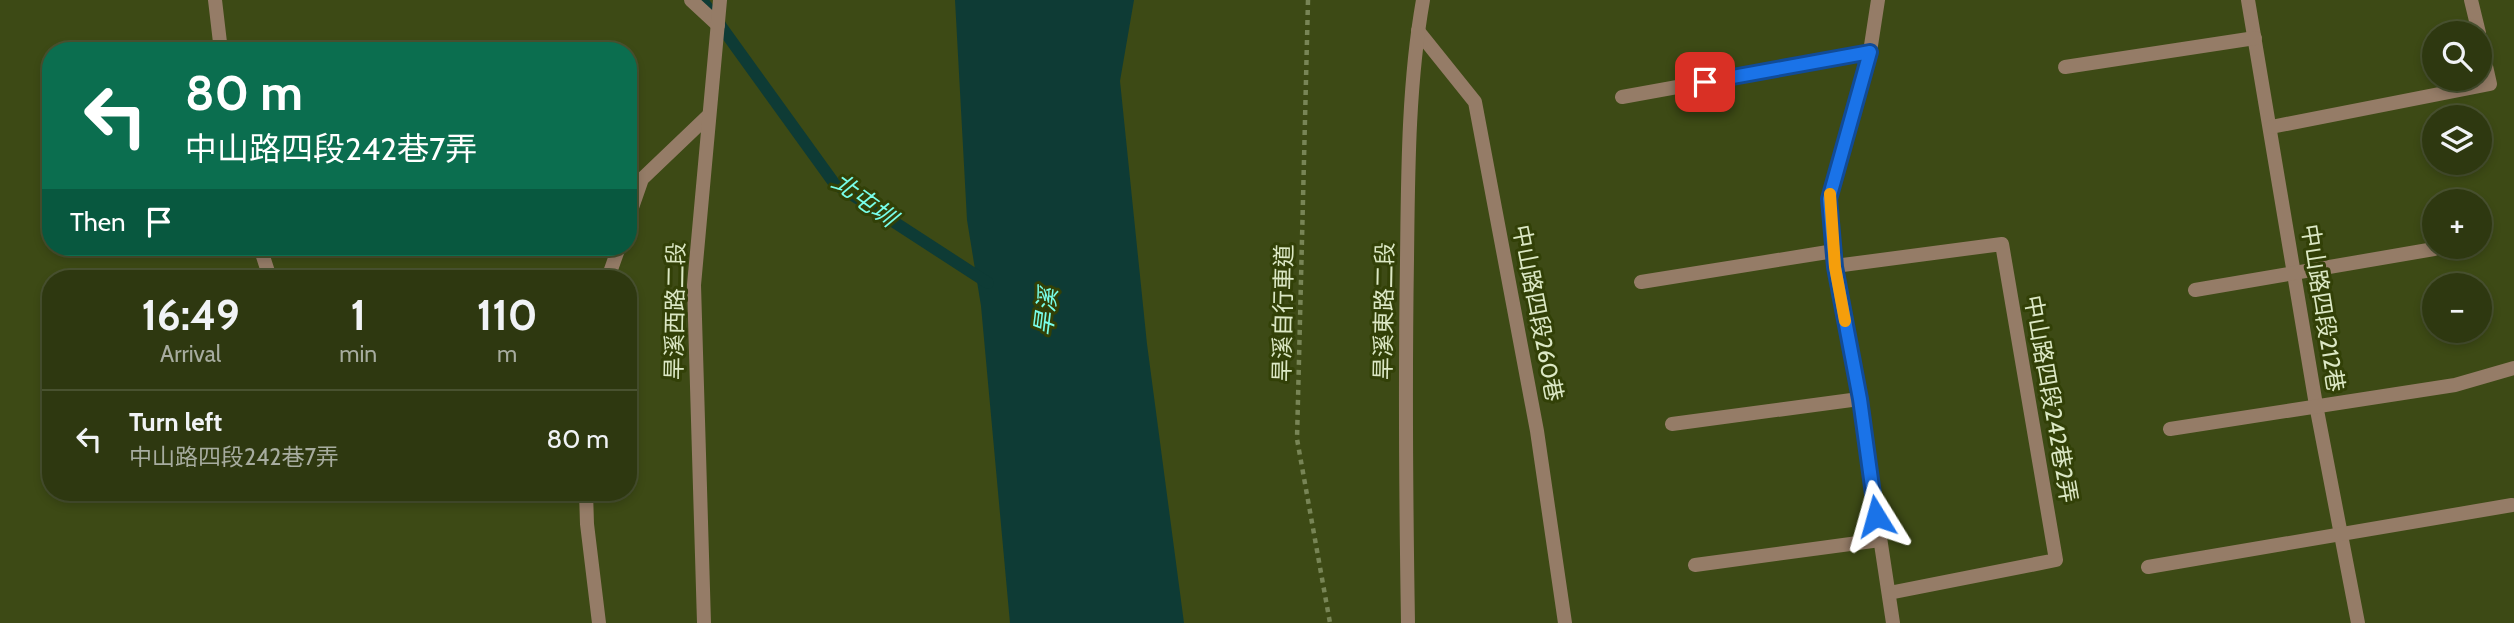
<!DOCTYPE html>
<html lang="en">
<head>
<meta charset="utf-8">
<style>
	:root { --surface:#2e3810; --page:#363f19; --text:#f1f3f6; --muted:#a7ac9f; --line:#495230 }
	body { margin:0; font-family:Cabin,"Noto Sans TC",sans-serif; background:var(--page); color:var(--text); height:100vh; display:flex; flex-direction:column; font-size:26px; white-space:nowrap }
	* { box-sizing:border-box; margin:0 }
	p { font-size:23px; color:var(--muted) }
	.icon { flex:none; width:38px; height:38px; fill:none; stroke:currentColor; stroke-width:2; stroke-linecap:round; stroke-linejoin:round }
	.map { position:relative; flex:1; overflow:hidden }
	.drawer { position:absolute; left:42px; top:270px; width:595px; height:231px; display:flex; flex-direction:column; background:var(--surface); border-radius:28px; box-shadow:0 4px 10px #0003,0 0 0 2px var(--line) }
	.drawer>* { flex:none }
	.guide { position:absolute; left:42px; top:42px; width:595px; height:214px; border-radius:28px; box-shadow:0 4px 10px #0003,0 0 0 2px var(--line); background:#0b6e4f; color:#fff; overflow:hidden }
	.fabs { position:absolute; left:2422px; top:21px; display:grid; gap:14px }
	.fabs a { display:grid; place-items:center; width:70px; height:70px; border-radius:50%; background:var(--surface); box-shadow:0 4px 10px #0003,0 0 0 2px var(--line); font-size:35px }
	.pin { position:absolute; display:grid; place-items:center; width:60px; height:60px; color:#fff; margin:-30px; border-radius:14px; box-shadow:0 4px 10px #0006 }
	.me { position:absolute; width:77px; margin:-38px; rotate:352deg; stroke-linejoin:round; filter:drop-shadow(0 0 5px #0008) }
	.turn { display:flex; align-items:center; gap:24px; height:147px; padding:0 28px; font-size:32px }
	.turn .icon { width:91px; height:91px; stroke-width:2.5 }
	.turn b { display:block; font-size:49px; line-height:60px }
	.then { display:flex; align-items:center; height:66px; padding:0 28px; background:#0003; gap:14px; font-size:26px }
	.eta { display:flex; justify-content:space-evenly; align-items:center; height:119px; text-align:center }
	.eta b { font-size:42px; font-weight:700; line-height:49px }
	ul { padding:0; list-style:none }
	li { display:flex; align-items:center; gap:21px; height:98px; padding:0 28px; border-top:2px solid var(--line) }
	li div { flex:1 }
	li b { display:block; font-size:26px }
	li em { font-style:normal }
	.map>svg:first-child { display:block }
</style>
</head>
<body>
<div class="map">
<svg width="2514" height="623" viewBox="0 0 2514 623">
	<rect width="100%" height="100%" fill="#3d4a15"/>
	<path fill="#0e3b35" d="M955,0H1134L1120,81L1147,344L1184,623H1010L981,306L967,220Z"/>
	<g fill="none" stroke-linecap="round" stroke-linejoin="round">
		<path stroke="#0e3b35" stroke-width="12" d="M702,0L834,183L988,283"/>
		<path stroke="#788556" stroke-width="4.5" stroke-dasharray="5 5" stroke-linecap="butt" d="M1308,0L1297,439L1330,623"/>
		<g stroke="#957c67" stroke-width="14">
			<path d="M215,0L221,51"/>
			<path d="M1878,0L1870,52L1829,199L1835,266L1859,399L1893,623"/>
			<path d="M2248,0L2316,405L2358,623"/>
			<path d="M2471,0L2479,33"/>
			<path d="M1418,31L1475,102L1537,431L1565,623"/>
			<path d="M2065,67L2255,38"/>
			<path d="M1622,97L1870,52"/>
			<path d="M2271,127L2490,84L2480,39"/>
			<path d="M628,219L642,179L709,115"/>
			<path d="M260,247L270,278"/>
			<path d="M1835,266L2002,244L2056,560L1889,593"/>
			<path d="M608,278L619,247"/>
			<path d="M1641,282L1834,251"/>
			<path d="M2195,290L2434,249"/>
			<path d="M1672,424L1859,399"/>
			<path d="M2170,429L2455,385L2514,368"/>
			<path d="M586,492L587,524L599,623"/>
			<path d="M1695,565L1880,540"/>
			<path d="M2148,567L2512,505"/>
		</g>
		<g stroke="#957c67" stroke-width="14">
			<path d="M691,0L718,25"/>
			<path d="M704,623L694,285L720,0"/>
			<path d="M1408,623C1406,502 1405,381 1407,260C1408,175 1408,85 1423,0"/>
		</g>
	</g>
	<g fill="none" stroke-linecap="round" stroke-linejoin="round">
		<g stroke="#114b97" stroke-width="18">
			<path id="route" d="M1705,82L1870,52L1829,199L1835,267L1860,399L1876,516"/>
		</g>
		<use href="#route" stroke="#1a73e8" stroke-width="12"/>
		<path stroke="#f59e0b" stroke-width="12" d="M1830,194L1835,267L1845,321"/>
	</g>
	<g text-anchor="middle" stroke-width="6" stroke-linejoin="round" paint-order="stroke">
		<g font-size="23" fill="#dce8c5" stroke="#324007">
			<text transform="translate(2323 308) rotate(81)" y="8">中山路四段212巷</text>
			<text transform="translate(675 311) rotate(-89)" y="8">旱溪西路二段</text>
			<text transform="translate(1384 311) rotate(-89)" y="8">旱溪東路二段</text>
			<text transform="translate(1283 313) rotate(-89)" y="8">旱溪自行車道</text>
			<text transform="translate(1538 313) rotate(79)" y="8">中山路四段260巷</text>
			<text transform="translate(2051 399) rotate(80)" y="8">中山路四段242巷2弄</text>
		</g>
		<g font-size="24" font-style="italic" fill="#78feea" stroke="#324007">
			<text transform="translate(864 200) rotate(36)" y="8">北屯圳</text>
			<text transform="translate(1046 312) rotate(-83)" y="8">旱溪</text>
		</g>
	</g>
</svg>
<div class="fabs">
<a><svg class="icon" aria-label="search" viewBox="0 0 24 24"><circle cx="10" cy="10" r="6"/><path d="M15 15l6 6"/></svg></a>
<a><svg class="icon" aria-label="layers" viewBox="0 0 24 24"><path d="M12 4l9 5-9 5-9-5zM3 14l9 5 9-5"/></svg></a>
<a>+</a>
<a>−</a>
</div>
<div class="pin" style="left:1705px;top:82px;background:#d93025"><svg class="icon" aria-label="arrive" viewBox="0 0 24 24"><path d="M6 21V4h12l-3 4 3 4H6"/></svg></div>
<svg class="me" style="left:1876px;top:516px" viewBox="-20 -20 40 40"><path d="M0-17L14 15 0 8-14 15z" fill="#1a73e8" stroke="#fff" stroke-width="4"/></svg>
<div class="guide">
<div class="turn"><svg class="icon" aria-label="left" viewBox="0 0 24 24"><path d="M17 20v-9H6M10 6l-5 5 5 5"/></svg><div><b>80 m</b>中山路四段242巷7弄</div></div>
<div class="then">Then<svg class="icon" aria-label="arrive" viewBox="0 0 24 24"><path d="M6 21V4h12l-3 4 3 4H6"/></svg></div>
</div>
<section class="drawer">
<div class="eta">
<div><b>16:49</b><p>Arrival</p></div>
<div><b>1</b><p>min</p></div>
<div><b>110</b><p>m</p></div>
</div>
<ul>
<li><svg class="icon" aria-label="left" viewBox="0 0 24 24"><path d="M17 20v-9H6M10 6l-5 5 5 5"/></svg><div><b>Turn left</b><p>中山路四段242巷7弄</p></div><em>80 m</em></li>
</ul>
</section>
</div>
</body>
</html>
